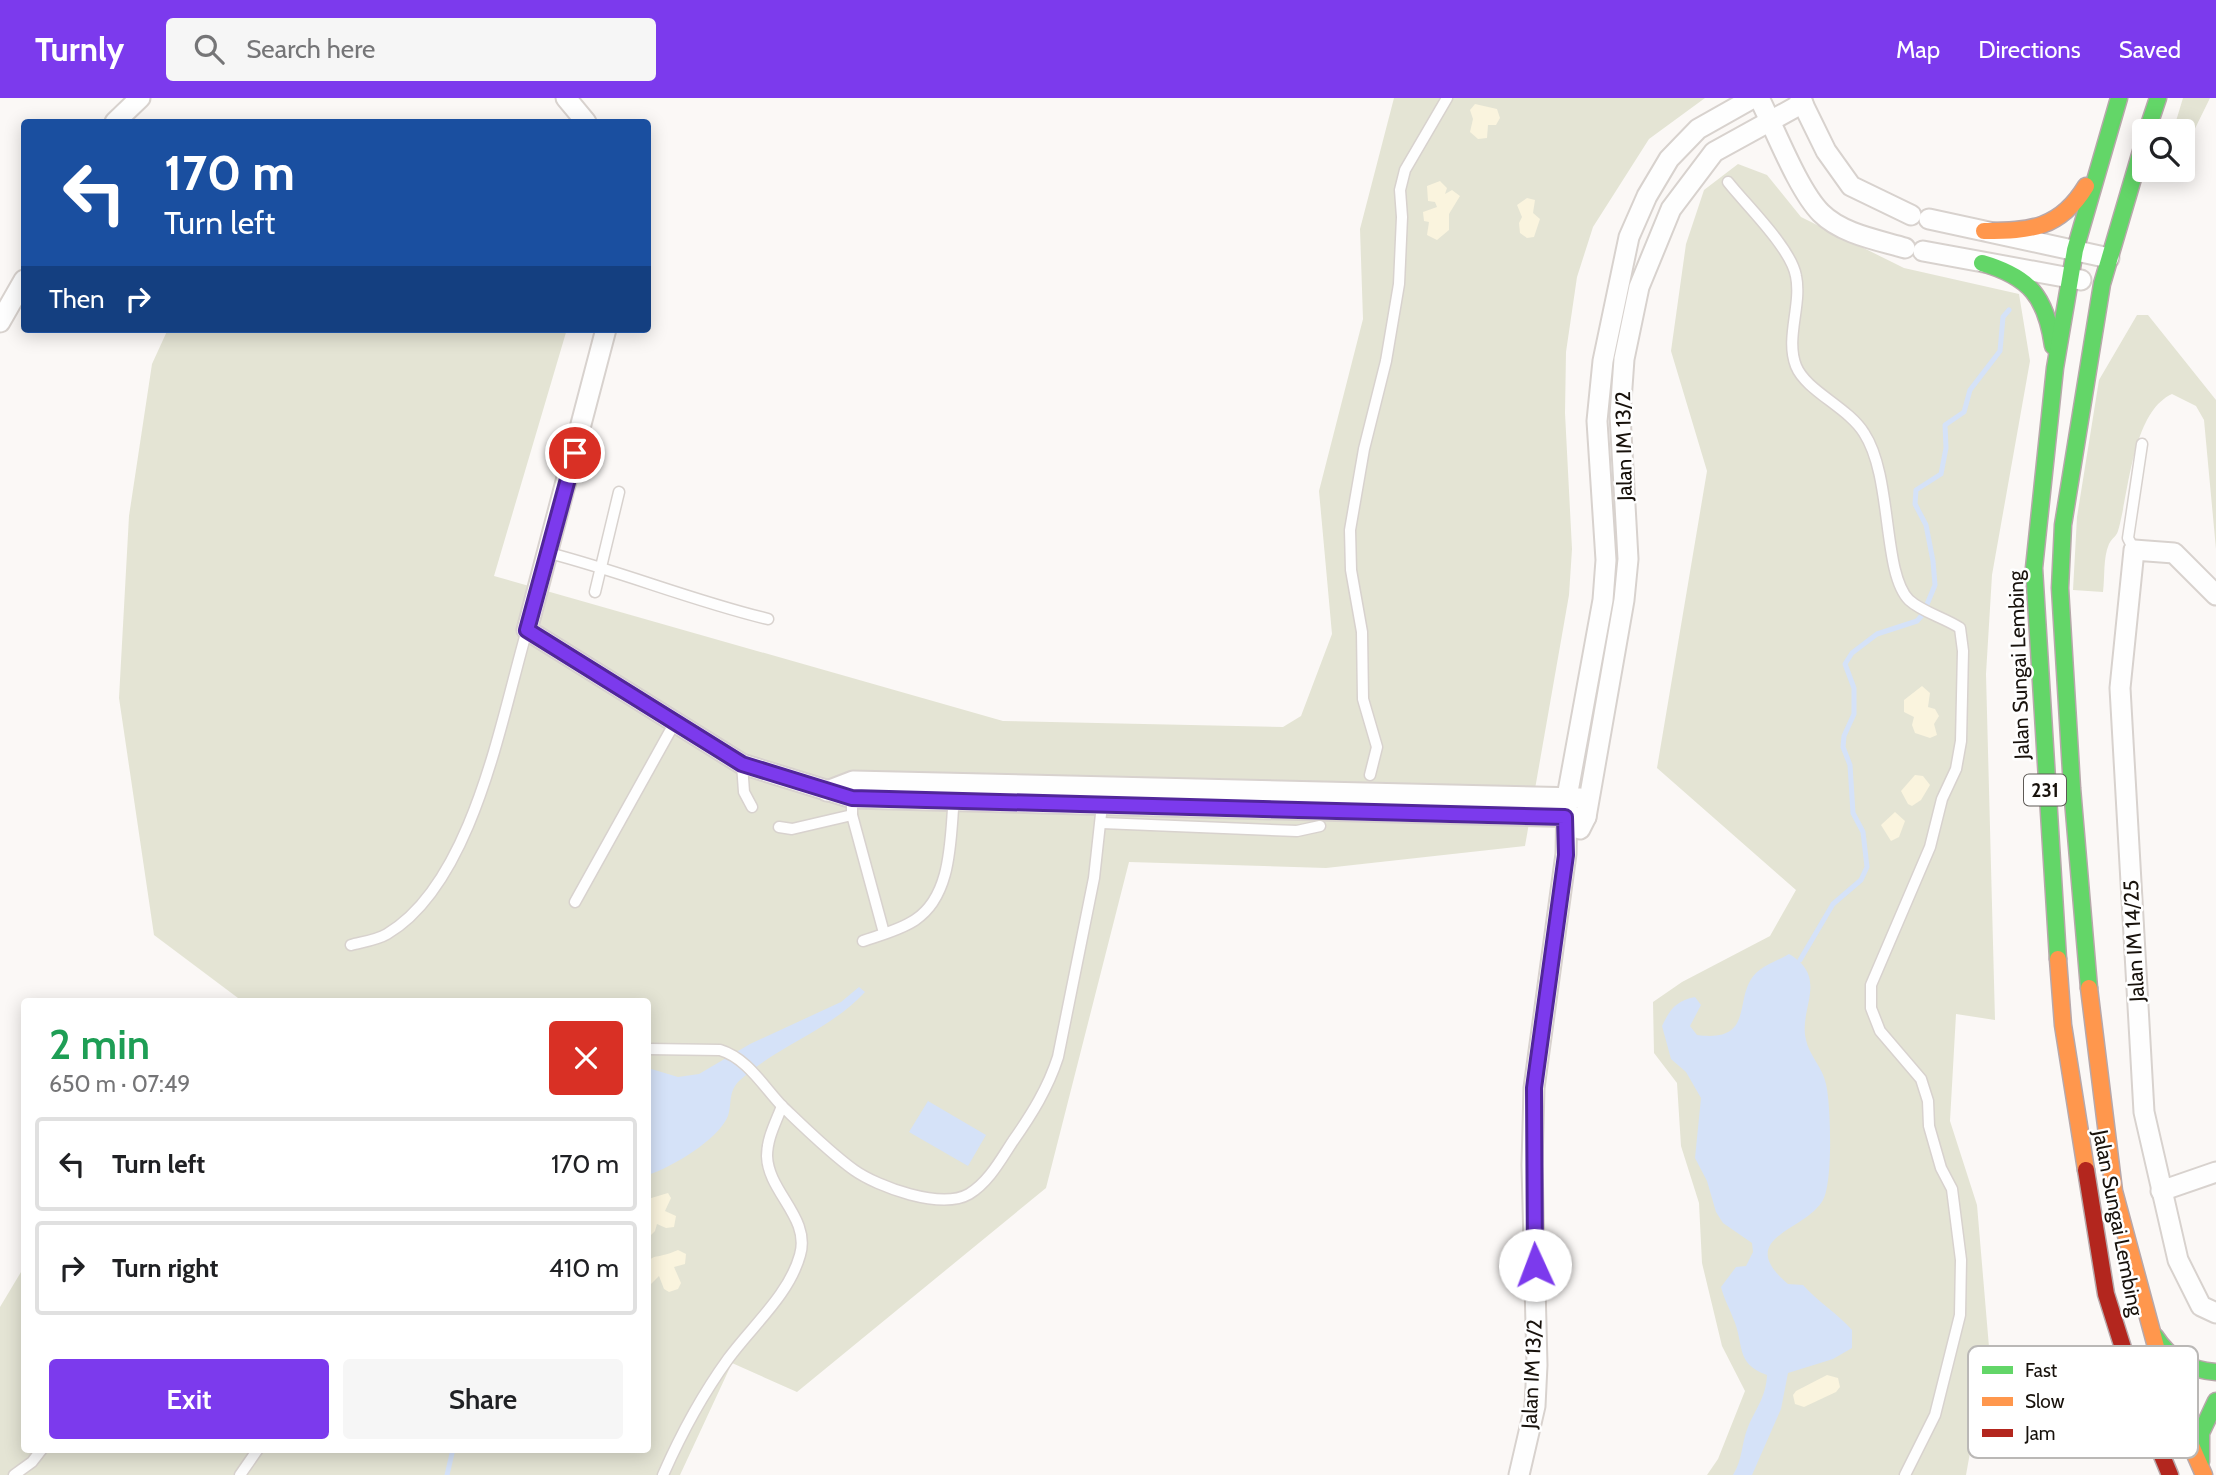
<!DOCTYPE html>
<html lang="en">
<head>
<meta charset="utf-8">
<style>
	:root { --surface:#fff; --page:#f6f6f6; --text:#202124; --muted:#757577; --line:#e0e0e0; --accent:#7c3aed }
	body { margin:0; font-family:Cabin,sans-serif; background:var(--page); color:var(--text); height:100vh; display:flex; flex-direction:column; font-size:26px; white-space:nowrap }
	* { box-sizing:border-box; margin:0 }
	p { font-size:23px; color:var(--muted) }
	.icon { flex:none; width:38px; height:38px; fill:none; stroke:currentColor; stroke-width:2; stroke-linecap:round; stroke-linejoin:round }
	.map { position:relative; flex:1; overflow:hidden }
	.panel { position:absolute; left:21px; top:900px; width:630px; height:455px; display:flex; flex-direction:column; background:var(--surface); border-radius:7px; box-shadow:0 4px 18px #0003 }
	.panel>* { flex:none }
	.guide { position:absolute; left:21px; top:21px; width:630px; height:214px; border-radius:7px; box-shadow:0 4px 18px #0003; background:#1a4fa0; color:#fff; overflow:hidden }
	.controls { position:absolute; left:2132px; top:21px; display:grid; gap:14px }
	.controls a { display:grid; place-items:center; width:63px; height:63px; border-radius:7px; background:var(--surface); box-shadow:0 4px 18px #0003; font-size:35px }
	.pin { position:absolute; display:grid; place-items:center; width:60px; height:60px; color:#fff; margin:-30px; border:4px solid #fff; border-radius:50%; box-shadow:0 2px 7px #0007 }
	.me { position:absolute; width:77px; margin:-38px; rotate:358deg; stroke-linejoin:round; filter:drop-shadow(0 0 5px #0008) }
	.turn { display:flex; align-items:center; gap:24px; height:147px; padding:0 28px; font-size:32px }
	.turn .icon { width:91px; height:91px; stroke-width:2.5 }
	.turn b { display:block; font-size:49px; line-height:60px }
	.then { display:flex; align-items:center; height:66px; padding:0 28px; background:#0003; gap:14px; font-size:26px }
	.round { display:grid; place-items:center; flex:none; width:74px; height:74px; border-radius:7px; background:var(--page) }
	.headline { display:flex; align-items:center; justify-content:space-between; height:119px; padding:0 28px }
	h1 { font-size:42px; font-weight:600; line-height:52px; color:#1e9e55 }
	.button { display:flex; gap:14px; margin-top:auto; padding:14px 28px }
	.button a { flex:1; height:80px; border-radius:7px; background:var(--accent); color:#fff; font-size:28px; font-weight:600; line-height:80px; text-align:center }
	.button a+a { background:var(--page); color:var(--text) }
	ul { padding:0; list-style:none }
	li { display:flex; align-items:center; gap:21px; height:94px; margin:0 14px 10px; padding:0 14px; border:4px solid var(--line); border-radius:7px }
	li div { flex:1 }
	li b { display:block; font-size:26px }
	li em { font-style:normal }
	header { display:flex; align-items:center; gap:42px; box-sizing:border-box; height:98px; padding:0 35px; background:var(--accent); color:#fff }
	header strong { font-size:33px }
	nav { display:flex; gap:38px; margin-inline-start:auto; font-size:24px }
	.search { width:490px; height:63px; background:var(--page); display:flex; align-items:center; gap:18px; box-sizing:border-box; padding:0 24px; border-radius:7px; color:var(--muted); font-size:26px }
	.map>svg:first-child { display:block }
</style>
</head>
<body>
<header>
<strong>Turnly</strong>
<div class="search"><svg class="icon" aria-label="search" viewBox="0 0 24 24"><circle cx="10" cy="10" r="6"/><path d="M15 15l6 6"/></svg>Search here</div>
<nav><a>Map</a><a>Directions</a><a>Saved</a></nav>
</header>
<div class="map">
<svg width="2216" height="1377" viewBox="0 0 2216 1377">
	<rect width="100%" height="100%" fill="#fbf8f6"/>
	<g fill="#e4e4d4">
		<path d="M1394,0H1705L1649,41L1593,129L1577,179L1566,254L1565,315L1572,451L1569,497L1525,748L1326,770L1129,764L1046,1090L797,1294L732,1265L680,1377H0V1209L24,1169V1351H648V903H242L154,837L119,600L129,418L152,266L168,231H567L494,478L1003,623L1283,629L1301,618L1332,536L1319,393L1363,221L1360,131Z"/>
		<path d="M2183,0H2210L2182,57V33H2173Z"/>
		<path d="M1738,66L1767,77L1801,119L1904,170L2019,196L2030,263L1992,477L1986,576L1995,922L1956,916L1950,1023L1977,1107L1989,1249L1966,1377H1707L1718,1361L1745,1293L1722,1248L1702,1165L1699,1105L1681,1048L1677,985L1654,955L1653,904L1682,884L1770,838L1796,792L1657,670L1707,373L1671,253L1686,146L1704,92Z"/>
		<path d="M2137,217H2148L2216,302V451L2204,322L2196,308L2172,296C2132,314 2129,396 2118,433C2116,439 2112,440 2109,446C2103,459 2105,479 2103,494L2073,492L2077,419L2099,282Z"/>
	</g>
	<g fill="#faf4de">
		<path d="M1475,6L1497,11L1500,20L1496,27H1488L1487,40L1478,41L1470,34L1473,21L1470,12Z"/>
		<path d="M1440,83L1447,90L1445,96L1452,92L1460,98L1449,116V132L1437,142L1427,137L1429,124L1424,123L1423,114L1437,109L1435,104L1428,103L1427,88Z"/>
		<path d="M1527,100L1535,102L1533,115L1540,121L1534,139L1527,140L1520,135L1519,125L1522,119L1517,107Z"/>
		<path d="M1922,588L1930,595L1928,609L1935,611L1939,618L1934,626L1937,637L1930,640L1915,635L1912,627L1914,619L1904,614V602Z"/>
		<path d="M1915,677L1923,678L1930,687L1921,702L1912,708L1908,706L1901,693Z"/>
		<path d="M1895,714L1905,723L1899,739L1891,743L1881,727Z"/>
		<path d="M668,1095L671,1100L665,1113L676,1118L674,1129L666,1130L657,1126L655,1133L648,1140V1101Z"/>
		<path d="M678,1152L686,1156L685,1166L674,1169L681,1185L678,1191L669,1194L664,1191L659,1178L648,1189C647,1148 650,1165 678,1152Z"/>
		<path d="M1827,1277L1838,1280L1840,1289L1836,1294L1804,1309L1795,1306L1793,1297L1796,1293Z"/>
	</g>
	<g fill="#d5e2f8">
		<path d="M1789,856C1830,880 1798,911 1806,942C1809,957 1823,970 1826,986C1831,1007 1833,1085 1823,1102C1805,1134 1733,1139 1788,1186L1803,1187C1818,1204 1837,1215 1852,1232V1250L1833,1261L1788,1275L1781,1311L1752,1377H1733C1743,1361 1741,1346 1748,1329C1756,1310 1766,1299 1767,1277C1734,1265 1745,1246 1733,1220C1729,1209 1724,1201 1721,1189L1736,1169L1746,1168L1753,1154L1752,1145L1723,1125L1716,1114L1707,1083L1695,1060L1701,1000L1686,974L1671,961L1662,928C1670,911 1676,903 1695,899L1701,907L1690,928L1697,937C1757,945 1732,899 1756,875C1764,867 1779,862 1789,856Z"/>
		<path d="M859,889L865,894C829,933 778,947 739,983C728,994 732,1006 728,1018C718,1042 672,1069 648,1077V970L678,979L699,976L750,946L841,904Z"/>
		<path d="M928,1003L986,1037L968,1068L909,1034Z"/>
	</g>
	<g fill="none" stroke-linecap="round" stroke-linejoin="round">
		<g stroke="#d5e2f8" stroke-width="5">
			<path d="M1800,862L1833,806L1861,782L1867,769L1863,734L1853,715L1850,667L1843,649L1844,638L1854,616V590L1845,566L1852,555L1877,536L1917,523L1923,516L1935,487L1933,463L1926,427L1915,406L1916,392L1941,376L1946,350L1945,327L1964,314L1970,292L2000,253L2003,219L2009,212"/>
			<path d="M447,1377L453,1351"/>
		</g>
		<g stroke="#d8d2ce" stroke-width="13">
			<g id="lane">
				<path d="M1728,84C1746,107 1791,150 1796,178C1802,207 1785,240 1796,268C1806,293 1848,309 1864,335C1893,379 1882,475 1909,502C1922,514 1945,520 1960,530L1963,553L1961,643L1956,671L1942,701L1930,749L1871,887V910L1880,933L1921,981L1928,1003L1929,1028L1941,1070L1952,1091L1961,1162L1960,1217L1935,1317L1905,1377"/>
				<path d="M2134,452L2128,440L2142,346"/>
				<path d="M549,455C623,474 693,503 768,521"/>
				<path d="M595,494L619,394"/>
				<path d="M742,666L744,694L752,709"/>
				<path d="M1370,677L1377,649L1363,601L1362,534L1351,472L1350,432L1364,351L1386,263L1399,186L1402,119L1400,92L1405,72L1447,0"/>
				<path d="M852,700V717L884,835"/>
				<path d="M1102,725L1297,733L1320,728"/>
				<path d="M779,729L792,731L852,717"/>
				<path d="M575,804L674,626"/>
				<path d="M863,843C880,837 900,832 915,822C953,797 950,739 954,699"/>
				<path d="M351,847C362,844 377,842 387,836C473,785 501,621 527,532"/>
				<path d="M648,951L720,952C747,960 763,988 782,1008C804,1029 829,1054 854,1072C878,1089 941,1112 969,1096C989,1084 1001,1061 1013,1043C1032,1016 1048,990 1058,959L1094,780L1102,707"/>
				<path d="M14,1377L32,1364L42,1351"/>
				<path d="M240,1377L258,1351"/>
				<path d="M663,1377C681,1336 702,1297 728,1261C752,1228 789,1197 800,1157C811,1120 768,1094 767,1058C767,1040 776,1024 782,1008"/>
			</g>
		</g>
		<g stroke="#d8d2ce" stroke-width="23">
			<g id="street">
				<path d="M566,0L586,24"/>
				<path d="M1759,0C1775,31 1798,92 1821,115C1842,136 1878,142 1905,150"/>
				<path d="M1800,0L1826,53L1851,88L1911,117"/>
				<path d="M115,24L140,0"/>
				<path d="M1929,121L2109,160"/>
				<path d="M1923,153L2081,182"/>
				<path d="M0,224L24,182"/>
				<path d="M606,231L527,532L742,666L852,700L1586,719"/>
				<path d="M2216,497L2174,455L2134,452L2120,590L2144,1014L2178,1162L2201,1208L2216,1215"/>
				<path d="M827,693L853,683L1580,700"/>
				<path d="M1580,731L1586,719L1624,502L1628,461L1620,317L1624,261L1639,189L1671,111L1714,54L1803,5"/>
				<path d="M2161,1093L2216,1074"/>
				<path d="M1519,1377L1535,1308L1537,1267L1532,1067L1534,990L1566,756L1567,699L1603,502L1606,462L1597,323L1603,263L1629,139L1647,98L1669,61L1698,31L1753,0"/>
			</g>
		</g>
		<g stroke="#b7a8aa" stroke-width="19">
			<g id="fast">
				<path d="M2147,33L2158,0"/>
				<path d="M1982,165C2030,179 2046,199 2053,248"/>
				<path d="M2058,861L2034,470L2055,270L2075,152L2119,0"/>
				<path d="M2089,890L2072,690L2060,490L2063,427L2102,186L2144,43"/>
				<path d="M2155,1238C2170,1261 2189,1272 2216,1274"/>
				<path d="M2201,1364V1335L2216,1303"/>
			</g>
		</g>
		<g stroke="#b7a8aa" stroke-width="19">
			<g id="slow">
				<path d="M1984,133C2030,133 2060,131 2086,88"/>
				<path d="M2058,861L2063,927L2086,1072"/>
				<path d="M2089,890L2114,1093L2169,1297L2204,1377"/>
			</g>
		</g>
		<g stroke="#b7a8aa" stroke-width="19">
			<path id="jam" d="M2086,1072L2106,1196L2141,1307L2170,1377"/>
		</g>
		<use href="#lane" stroke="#fefefe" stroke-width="10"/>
		<use href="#street" stroke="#fefefe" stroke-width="19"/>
		<use href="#fast" stroke="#63d668" stroke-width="16"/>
		<use href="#slow" stroke="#ff974d" stroke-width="16"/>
		<use href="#jam" stroke="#b3261e" stroke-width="16"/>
	</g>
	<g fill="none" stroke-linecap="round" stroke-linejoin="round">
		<g stroke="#51269a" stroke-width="18">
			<path id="route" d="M575,355L527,532L742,666L852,700L1565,719L1566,757L1534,990L1535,1167"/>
		</g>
		<use href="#route" stroke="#7c3aed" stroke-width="12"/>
	</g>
	<g text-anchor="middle" stroke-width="5" stroke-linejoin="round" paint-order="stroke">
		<rect fill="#fff" stroke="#5d5955" stroke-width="2" x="2024" y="676.5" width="42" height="31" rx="5"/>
		<g font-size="19" font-weight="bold" fill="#18120c">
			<text x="2045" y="699">231</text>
		</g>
		<g font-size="21" fill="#18120c" stroke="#fff">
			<text transform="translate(1624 348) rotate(-91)" y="7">Jalan IM 13/2</text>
			<text transform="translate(2019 567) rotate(-92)" y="7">Jalan Sungai Lembing</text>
			<text transform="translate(2134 843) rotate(-93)" y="7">Jalan IM 14/25</text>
			<text transform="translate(2118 1125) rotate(79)" y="7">Jalan Sungai Lembing</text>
			<text transform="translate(1532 1276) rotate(-87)" y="7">Jalan IM 13/2</text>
		</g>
	</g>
	<rect x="1968" y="1248" width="230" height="112" rx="10" fill="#fff" stroke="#bab8b6" stroke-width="2"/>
	<rect x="1982" y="1268" width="31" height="8" fill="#63d668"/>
	<rect x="1982" y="1299" width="31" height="9" fill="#ff974d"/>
	<rect x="1982" y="1331" width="31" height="8" fill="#b3261e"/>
	<g font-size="19" fill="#18120c">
		<text x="2025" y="1279">Fast</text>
		<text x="2025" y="1310">Slow</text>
		<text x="2025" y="1342">Jam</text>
	</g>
</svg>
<div class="controls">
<a><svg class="icon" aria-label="search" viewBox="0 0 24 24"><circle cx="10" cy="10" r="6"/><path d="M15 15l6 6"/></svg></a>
</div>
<div class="pin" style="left:575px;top:355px;background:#d93025"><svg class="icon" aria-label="arrive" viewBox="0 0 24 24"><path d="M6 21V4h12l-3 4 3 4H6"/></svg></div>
<svg class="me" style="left:1535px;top:1167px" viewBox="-20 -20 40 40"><circle r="19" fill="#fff"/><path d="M0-13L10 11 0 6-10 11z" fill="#7c3aed"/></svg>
<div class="guide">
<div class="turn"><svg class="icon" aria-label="left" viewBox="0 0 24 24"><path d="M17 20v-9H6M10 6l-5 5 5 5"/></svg><div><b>170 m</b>Turn left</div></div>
<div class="then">Then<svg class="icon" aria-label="right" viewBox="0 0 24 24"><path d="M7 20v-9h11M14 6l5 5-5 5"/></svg></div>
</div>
<section class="panel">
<div class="headline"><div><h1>2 min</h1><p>650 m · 07:49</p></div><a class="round" style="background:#d93025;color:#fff"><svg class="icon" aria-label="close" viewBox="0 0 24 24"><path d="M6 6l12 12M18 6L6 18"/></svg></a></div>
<ul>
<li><svg class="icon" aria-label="left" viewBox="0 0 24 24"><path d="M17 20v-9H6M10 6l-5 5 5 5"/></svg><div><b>Turn left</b></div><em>170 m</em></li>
<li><svg class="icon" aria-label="right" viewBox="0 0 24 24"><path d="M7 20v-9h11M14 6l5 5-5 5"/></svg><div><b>Turn right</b></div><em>410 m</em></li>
</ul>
<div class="button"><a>Exit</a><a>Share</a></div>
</section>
</div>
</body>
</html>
